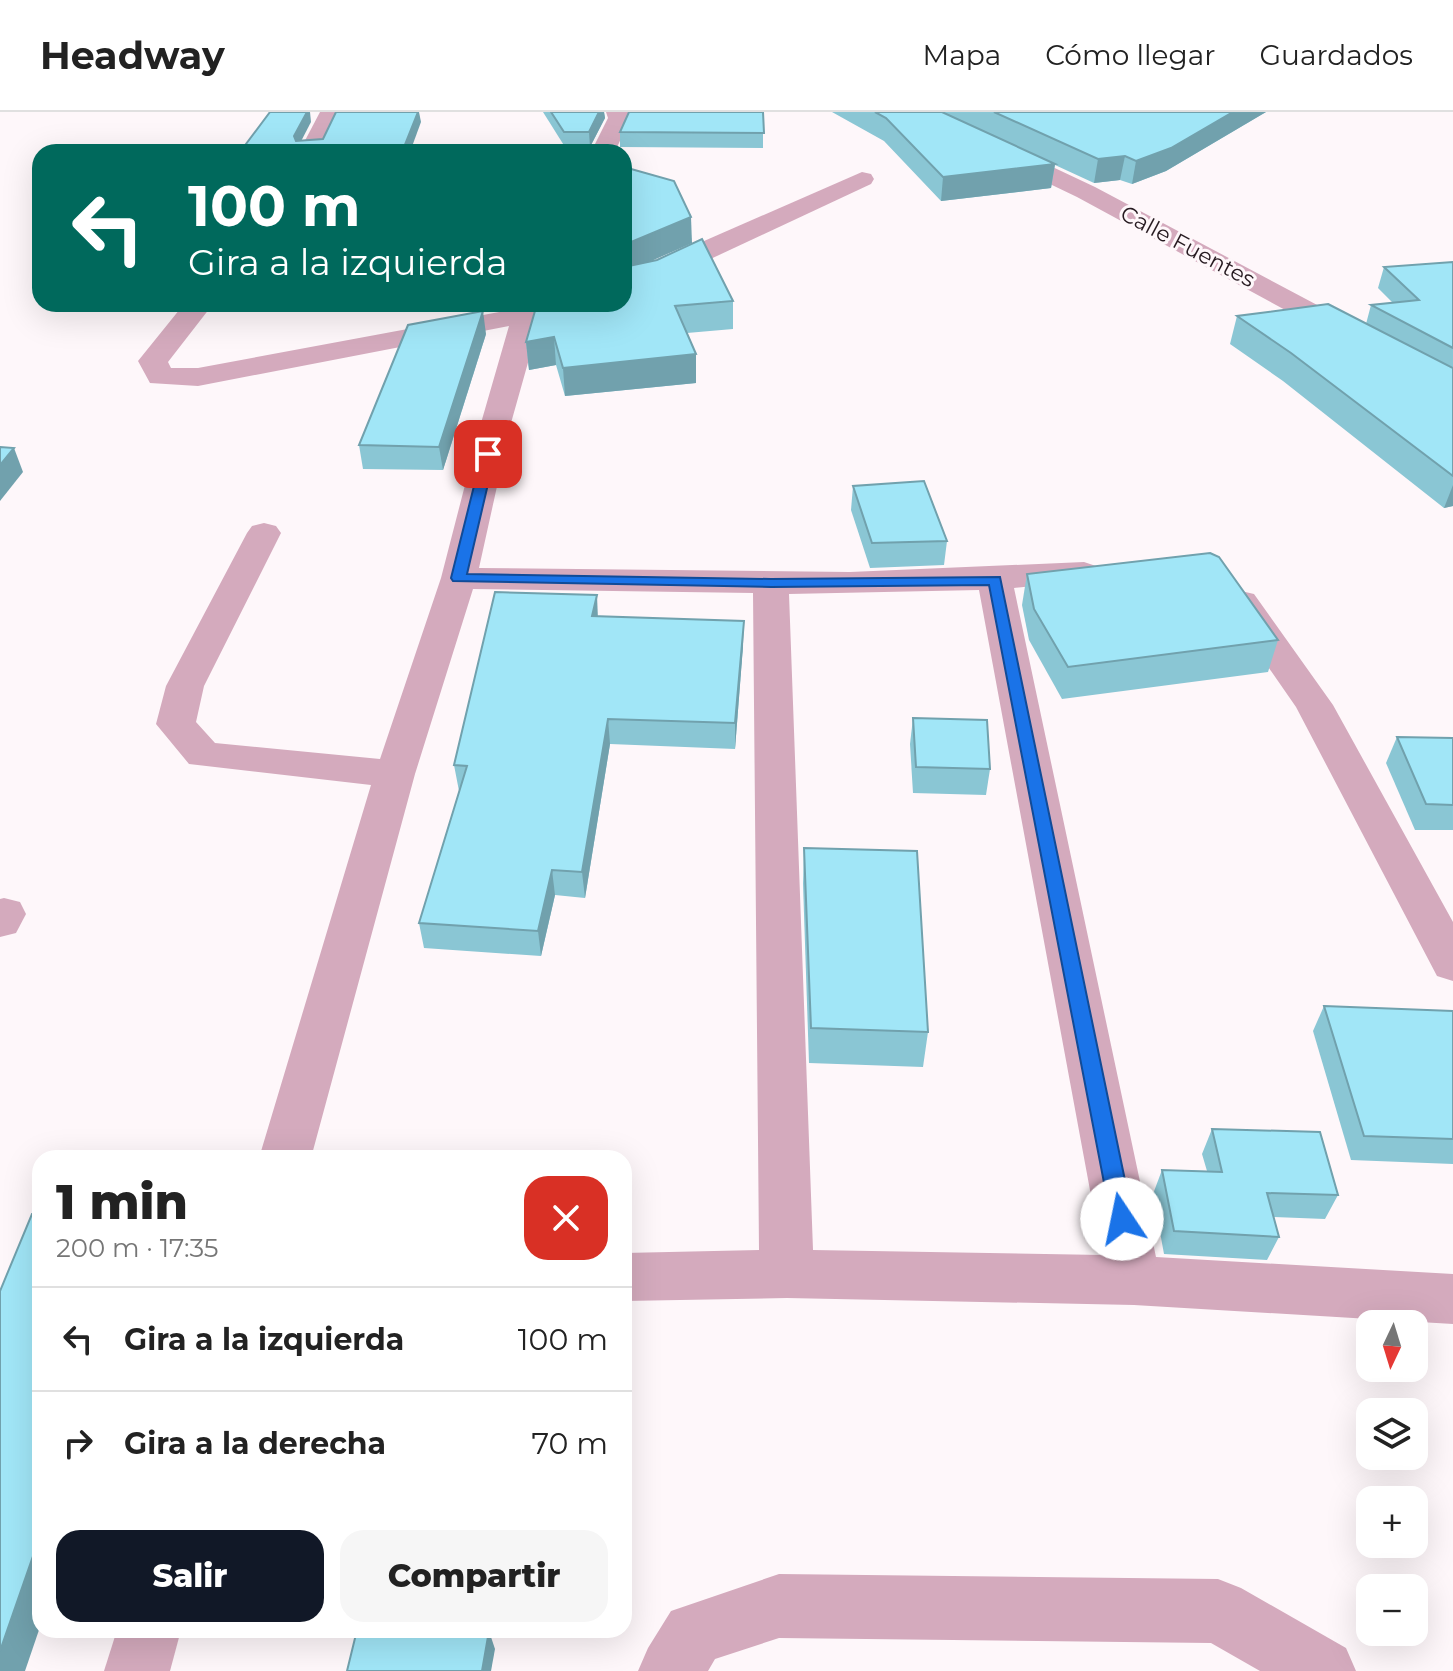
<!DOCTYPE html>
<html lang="es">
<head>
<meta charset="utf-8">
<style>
	:root { --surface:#fff; --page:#f6f6f6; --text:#222; --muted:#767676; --line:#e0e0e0; --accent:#111827 }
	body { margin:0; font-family:Montserrat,sans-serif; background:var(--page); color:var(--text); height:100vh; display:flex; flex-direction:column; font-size:30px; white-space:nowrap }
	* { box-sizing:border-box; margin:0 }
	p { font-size:26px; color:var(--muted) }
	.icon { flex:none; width:44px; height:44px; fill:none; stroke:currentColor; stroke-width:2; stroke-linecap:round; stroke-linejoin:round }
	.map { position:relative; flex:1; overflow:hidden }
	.details { position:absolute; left:32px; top:1038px; width:600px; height:488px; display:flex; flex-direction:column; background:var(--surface); border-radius:24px; box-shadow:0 8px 32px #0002 }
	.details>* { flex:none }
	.top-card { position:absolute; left:32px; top:32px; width:600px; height:168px; border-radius:24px; box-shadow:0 8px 32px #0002; background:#00695c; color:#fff; overflow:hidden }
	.needle { width:52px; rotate:184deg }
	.tools { position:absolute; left:1356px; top:1198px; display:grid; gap:16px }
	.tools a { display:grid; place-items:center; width:72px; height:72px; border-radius:16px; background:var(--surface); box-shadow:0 8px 32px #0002; font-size:40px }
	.pin { position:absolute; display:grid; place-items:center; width:68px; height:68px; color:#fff; margin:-34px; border-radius:16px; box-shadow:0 4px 12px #0006 }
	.me { position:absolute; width:88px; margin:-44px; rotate:349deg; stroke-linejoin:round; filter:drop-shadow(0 0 6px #0008) }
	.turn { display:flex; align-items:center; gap:28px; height:168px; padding:0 24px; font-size:36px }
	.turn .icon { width:104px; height:104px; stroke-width:2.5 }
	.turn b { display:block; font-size:56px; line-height:68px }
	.round { display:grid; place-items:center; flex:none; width:84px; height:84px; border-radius:24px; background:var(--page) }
	.overview { display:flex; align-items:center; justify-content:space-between; height:136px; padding:0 24px }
	h1 { font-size:48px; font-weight:800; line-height:60px }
	.primary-button { display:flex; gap:16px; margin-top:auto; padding:16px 24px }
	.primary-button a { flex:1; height:92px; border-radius:24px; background:var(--accent); color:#fff; font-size:32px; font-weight:800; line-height:92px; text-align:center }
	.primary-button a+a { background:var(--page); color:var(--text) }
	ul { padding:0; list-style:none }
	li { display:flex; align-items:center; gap:24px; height:104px; padding:0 24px; border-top:2px solid var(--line) }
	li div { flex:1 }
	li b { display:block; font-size:30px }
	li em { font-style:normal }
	header { display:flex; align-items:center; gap:48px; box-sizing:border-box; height:112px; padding:0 40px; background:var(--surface); border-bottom:2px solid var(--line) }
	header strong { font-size:38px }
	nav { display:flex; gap:44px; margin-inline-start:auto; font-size:28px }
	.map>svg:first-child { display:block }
</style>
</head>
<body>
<header>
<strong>Headway</strong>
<nav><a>Mapa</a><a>Cómo llegar</a><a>Guardados</a></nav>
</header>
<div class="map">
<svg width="1453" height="1559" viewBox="0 0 1453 1559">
	<rect width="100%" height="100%" fill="#fef7fa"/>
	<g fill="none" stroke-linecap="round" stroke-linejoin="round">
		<g fill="#d4aabd" fill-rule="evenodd">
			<path d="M320,0H342L323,40H299Z"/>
			<path d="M606,0H628L630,6L615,40H591L608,6Z"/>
			<path d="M907,0H936L1095,75L1453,265V286L1442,283L1077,85L910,5Z"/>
			<path d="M862,60L871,62L874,67L871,72L657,172L624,181V164Z"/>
			<path d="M184,192H213L168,250L171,256H198L515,197L516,192H576L572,198L540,208L511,311L479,456L850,460L1084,450L1096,454L1102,461L1096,468L1014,476L1156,1145L1453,1162V1212L1134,1193L787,1186L624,1189V1141L759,1138L753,481L473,477L415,662L311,1046H259L371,673L189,652L156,612L166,574L247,421L252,414L264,411L276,414L281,421L204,574L196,610L215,631L380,647L441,466L481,311L509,214L198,274L150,271L138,249ZM979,478L1102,1143L813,1138L789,482Z"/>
			<path d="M1241,479L1254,482L1333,593L1453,810V869L1437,864L1296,595L1223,490L1228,482Z"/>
			<path d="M4,786L20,790L26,802L16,821L0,825V787Z"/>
			<path d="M779,1462L1218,1467L1241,1476L1346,1536L1356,1559H1260L1211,1531L779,1526L715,1547L708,1559H638L648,1536L671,1499Z"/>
			<path d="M117,1518H181L170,1559H104Z"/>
		</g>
	</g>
	<g fill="#8ac6d4">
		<path d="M543,0H604L605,6L590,35H565Z"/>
		<path d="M763,0V36L620,35V20Z"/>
		<path d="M832,0H1266L1166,59L1132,72L1120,68L1094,71L1055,53L1051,76L941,89L884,29Z"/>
		<path d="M624,55L692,131L650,149L733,189V217L687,221L696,242V271L565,284L556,253L529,258L526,230L624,192Z"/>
		<path d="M1453,150V394L1444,396L1283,269L1230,232L1237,204L1366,212L1371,193L1393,191L1378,176L1384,155Z"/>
		<path d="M486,222L443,358L363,357L359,333Z"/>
		<path d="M853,374L947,429L944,453L870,456L851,398Z"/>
		<path d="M1027,462L1278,528L1268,560L1062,587L1029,528L1022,493Z"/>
		<path d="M598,504L743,534L735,637L610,632L585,786L555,783L541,844L424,836L419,811L459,679L454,653Z"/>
		<path d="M913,606L990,657L986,683L913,681L910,632Z"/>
		<path d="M1397,625L1453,626V718H1415L1386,651Z"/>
		<path d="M804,736L928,920L923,955L809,951L803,772Z"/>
		<path d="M1324,894L1453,899V1052L1351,1048L1313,919Z"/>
		<path d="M1212,1017L1338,1083L1325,1107L1274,1105L1279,1125L1267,1148L1164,1142L1153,1082L1162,1058L1207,1059L1202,1042Z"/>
	</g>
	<g fill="#71a1ad">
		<path d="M307,0H310L311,10L296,39L294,24Z"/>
		<path d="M418,0H419L421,10L410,40H402Z"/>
		<path d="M599,0H604L605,6L590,35L589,20Z"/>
		<path d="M1233,0H1266L1166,59L1132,72L1136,49Z"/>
		<path d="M1125,44L1120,68L1094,71L1098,47Z"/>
		<path d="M1055,52L1051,76L941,89L943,65Z"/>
		<path d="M691,105L692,131L624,161V133Z"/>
		<path d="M483,199L486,222L443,358L439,335Z"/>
		<path d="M554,225L556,253L529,258L526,230Z"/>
		<path d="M696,242V271L565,284L563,256Z"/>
		<path d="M14,336L23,360L0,389V353Z"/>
		<path d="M1453,373V394L1444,396Z"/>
		<path d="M597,483L598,508L592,504Z"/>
		<path d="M744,509L743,534L735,637V611Z"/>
		<path d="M608,607L610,632L585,786L582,760Z"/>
		<path d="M552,758L555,783L541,844L538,819Z"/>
		<path d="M40,1424V1515L25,1559H0V1539Z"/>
		<path d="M489,1519L495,1537L491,1559H482Z"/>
	</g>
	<g fill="#a1e6f7" stroke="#71a1ad" stroke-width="2">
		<path d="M270,0H307L294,24L296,29L323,27L336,0H418L402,40H240Z"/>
		<path d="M551,0H599L589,20H564Z"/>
		<path d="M629,0H763L764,21L620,20Z"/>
		<path d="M875,0H942L1055,52L943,65L886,6Z"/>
		<path d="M994,0H1233L1171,36L1136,49L1125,44L1098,47Z"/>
		<path d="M624,55L674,69L691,105L624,133Z"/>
		<path d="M702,127L733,189L675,194L696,242L563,256L554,225L526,230L537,192H624V155L657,148Z"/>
		<path d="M1453,150V236L1371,193L1419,188L1384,155Z"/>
		<path d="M1328,192L1453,256V364L1291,241L1237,204Z"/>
		<path d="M483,199L439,335L359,333L408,213Z"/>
		<path d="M0,335L14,336L0,353Z"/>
		<path d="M924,369L947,429L872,431L853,374Z"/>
		<path d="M1210,441L1219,445L1278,528L1068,555L1034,497L1027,462Z"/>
		<path d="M495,480L597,483L592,504L744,509L735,611L608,607L582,760L552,758L538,819L419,811L467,654L454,653Z"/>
		<path d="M913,606L987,608L990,657L916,655Z"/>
		<path d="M1397,625L1453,626V693L1426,692Z"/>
		<path d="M804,736L917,739L928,920L811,916Z"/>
		<path d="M1324,894L1453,899V1027L1364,1024Z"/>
		<path d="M1212,1017L1320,1020L1338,1083L1267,1081L1279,1125L1174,1119L1162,1058L1222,1060Z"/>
		<path d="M32,1102H40V1424L0,1539V1179Z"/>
		<path d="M357,1518H478L489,1519L482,1559H347Z"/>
	</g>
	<path fill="#1a73e8" stroke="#114b97" stroke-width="2" d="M488,338L495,342L467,462L771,467L1000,465L1133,1107L1130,1114L1122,1117L1114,1114L1111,1107L989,473L771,475L453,469L451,466L482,342Z"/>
	<g text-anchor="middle" stroke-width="6" stroke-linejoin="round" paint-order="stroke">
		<g font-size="22" fill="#261a20" stroke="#fef7fa">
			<text transform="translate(1188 134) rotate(28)" y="8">Calle Fuentes</text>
		</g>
	</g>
</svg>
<div class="tools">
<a><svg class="needle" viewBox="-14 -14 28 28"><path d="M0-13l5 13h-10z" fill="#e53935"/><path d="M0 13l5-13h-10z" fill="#767676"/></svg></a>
<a><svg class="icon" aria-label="layers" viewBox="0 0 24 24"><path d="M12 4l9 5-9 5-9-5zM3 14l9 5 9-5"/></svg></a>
<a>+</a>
<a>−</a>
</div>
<div class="pin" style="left:488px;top:342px;background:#d93025"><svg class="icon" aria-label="arrive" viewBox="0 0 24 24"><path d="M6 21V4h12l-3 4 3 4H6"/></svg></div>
<svg class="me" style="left:1122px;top:1107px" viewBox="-20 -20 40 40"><circle r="19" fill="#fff"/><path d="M0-13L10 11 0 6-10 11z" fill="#1a73e8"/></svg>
<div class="top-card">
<div class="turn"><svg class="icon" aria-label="left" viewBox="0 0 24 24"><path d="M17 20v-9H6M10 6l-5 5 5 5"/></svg><div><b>100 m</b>Gira a la izquierda</div></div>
</div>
<section class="details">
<div class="overview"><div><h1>1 min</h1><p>200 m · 17:35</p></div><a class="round" style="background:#d93025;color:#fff"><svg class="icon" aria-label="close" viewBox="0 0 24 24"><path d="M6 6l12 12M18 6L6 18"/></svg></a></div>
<ul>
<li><svg class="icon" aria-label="left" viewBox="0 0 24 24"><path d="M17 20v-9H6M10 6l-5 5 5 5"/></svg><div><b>Gira a la izquierda</b></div><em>100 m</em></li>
<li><svg class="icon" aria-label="right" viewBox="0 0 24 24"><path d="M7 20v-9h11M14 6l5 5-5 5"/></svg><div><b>Gira a la derecha</b></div><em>70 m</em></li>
</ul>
<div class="primary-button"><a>Salir</a><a>Compartir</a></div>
</section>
</div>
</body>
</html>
